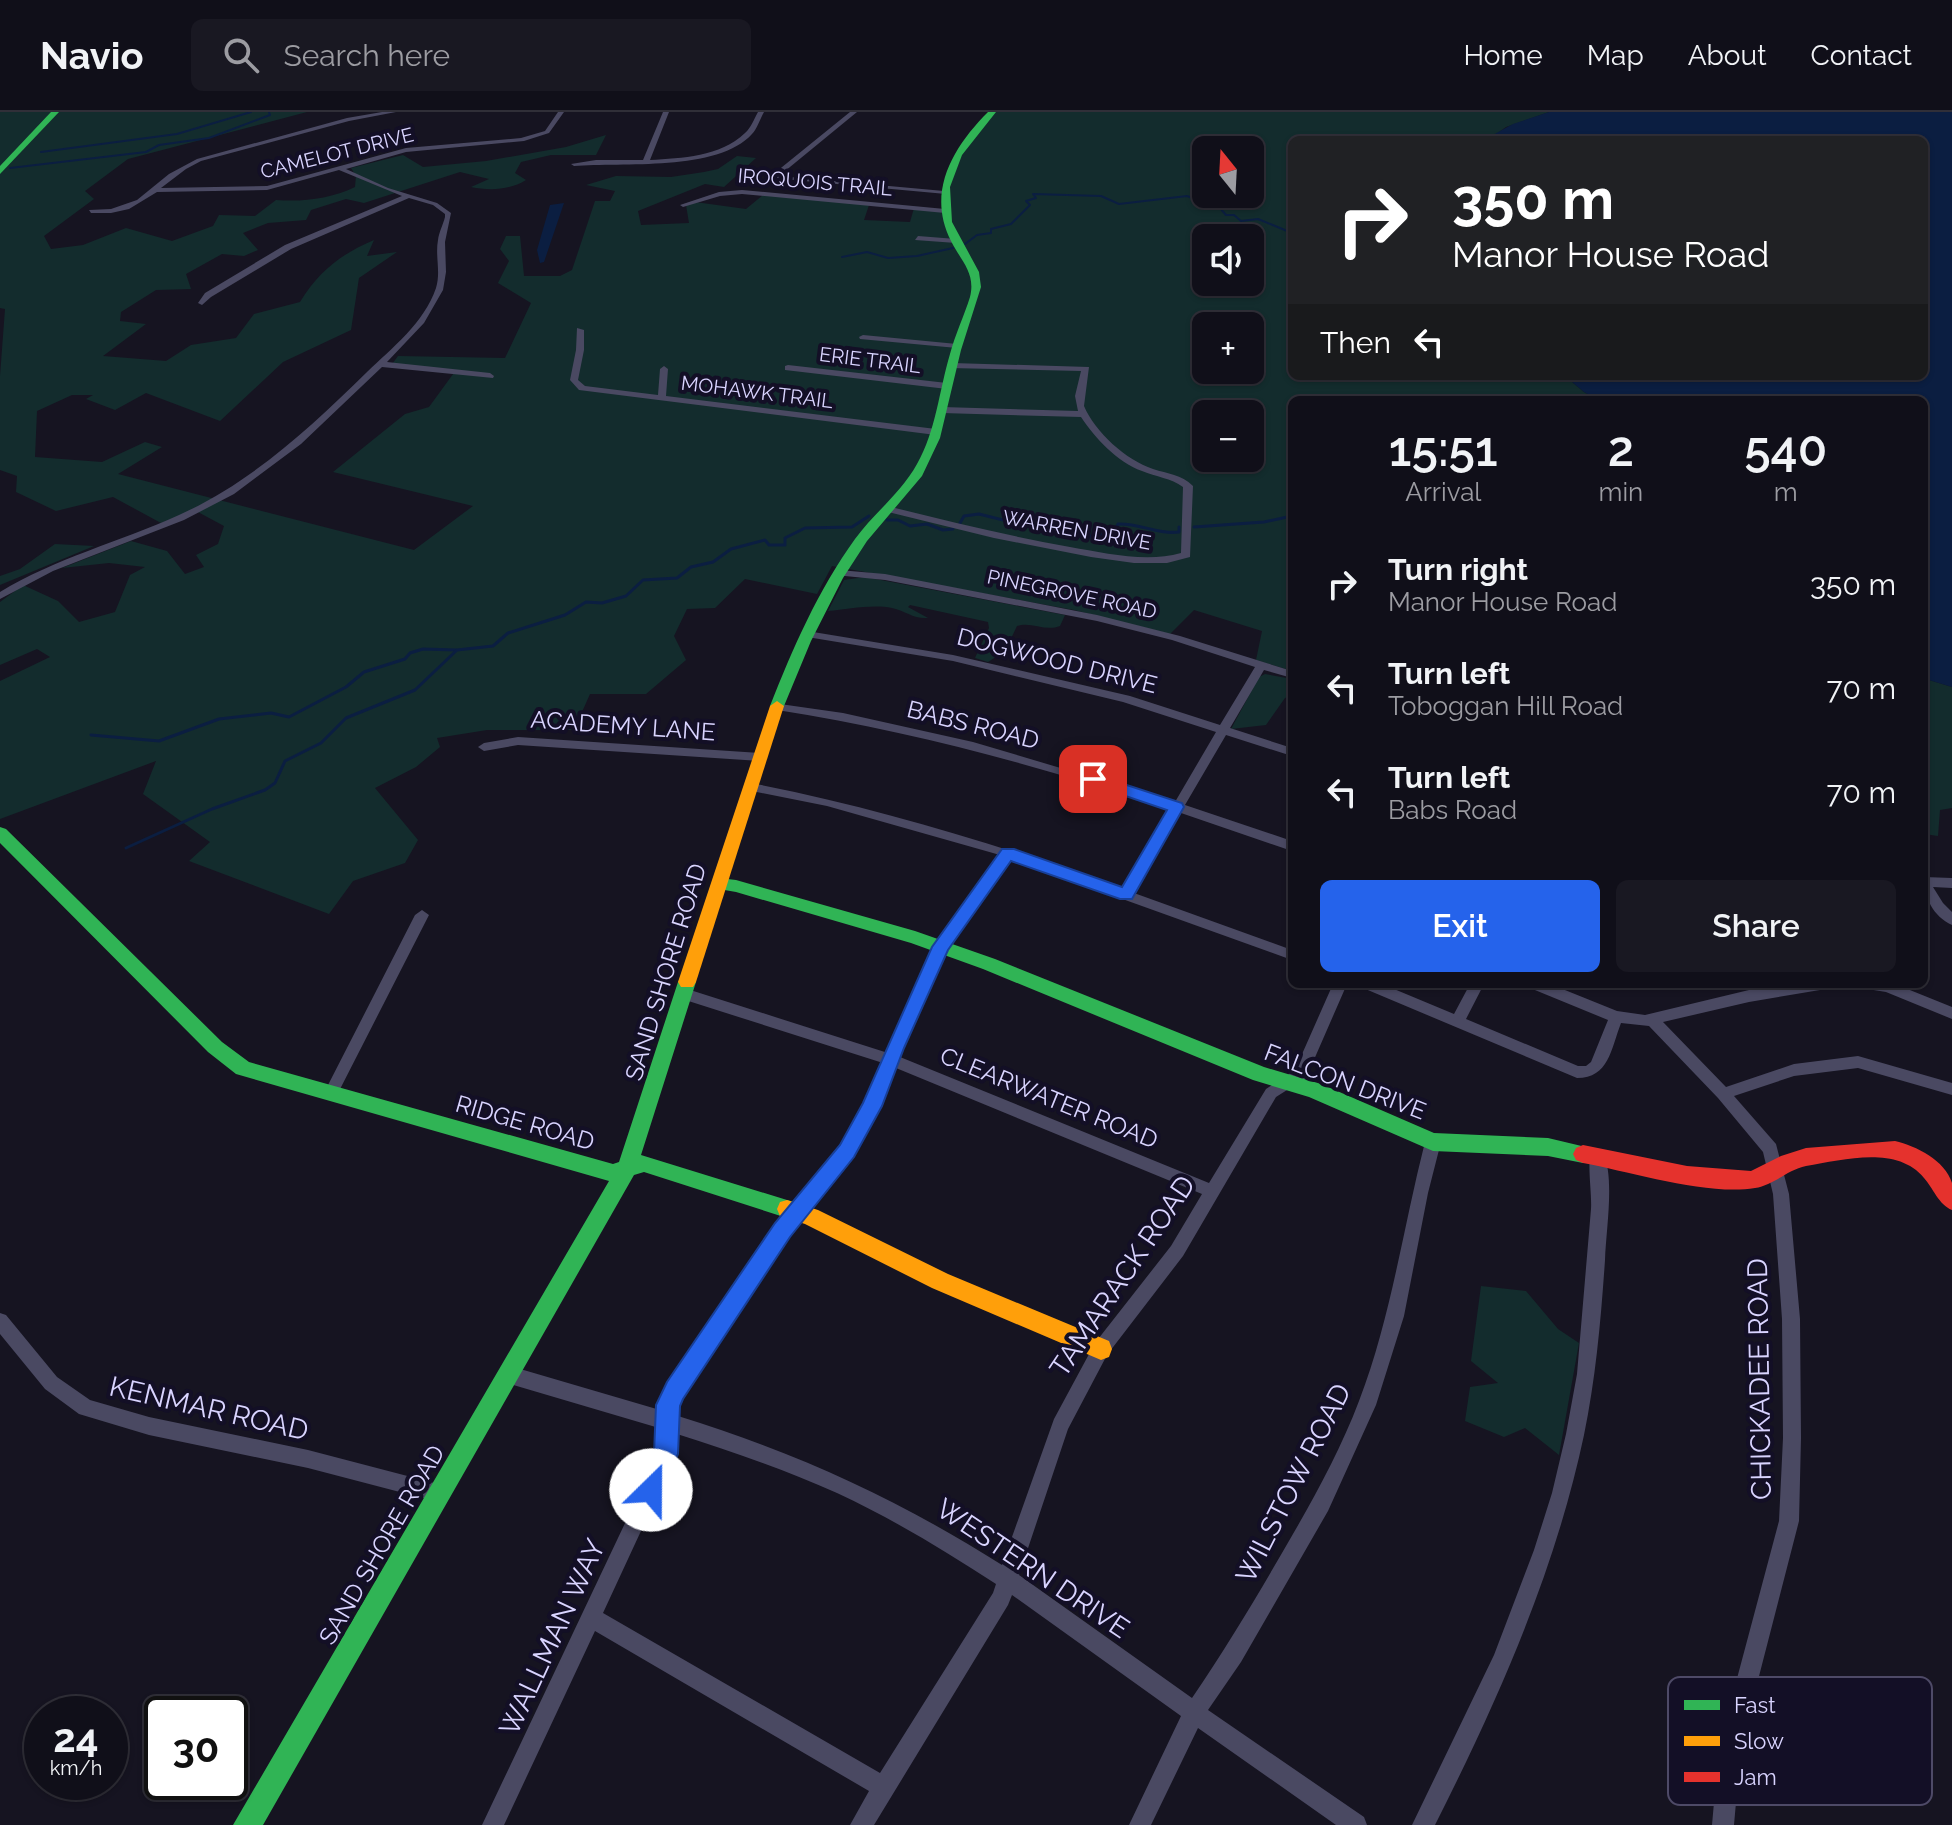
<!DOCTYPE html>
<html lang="en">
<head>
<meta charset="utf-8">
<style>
	:root { --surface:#100f19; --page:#191822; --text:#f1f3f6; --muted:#9c9ca2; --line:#302f38; --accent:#2563eb }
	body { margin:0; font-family:Raleway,sans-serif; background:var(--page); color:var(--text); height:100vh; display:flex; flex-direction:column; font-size:30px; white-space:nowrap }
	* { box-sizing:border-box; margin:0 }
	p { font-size:26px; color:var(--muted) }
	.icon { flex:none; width:44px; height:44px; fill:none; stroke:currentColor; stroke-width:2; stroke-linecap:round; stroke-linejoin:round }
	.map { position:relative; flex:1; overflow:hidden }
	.drawer { position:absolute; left:1288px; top:284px; width:640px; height:592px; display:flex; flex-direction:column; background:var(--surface); border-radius:12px; box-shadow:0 2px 6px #0004,0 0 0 2px var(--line) }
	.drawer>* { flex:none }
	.guide { position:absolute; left:1288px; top:24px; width:640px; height:244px; border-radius:12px; box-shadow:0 2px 6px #0004,0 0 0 2px var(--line); background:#202124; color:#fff; overflow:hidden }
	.needle { width:52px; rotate:342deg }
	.tools { position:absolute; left:1192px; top:24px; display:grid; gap:16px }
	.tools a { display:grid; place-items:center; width:72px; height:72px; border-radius:12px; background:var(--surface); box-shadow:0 2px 6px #0004,0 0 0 2px var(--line); font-size:40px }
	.speed { position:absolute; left:24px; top:1584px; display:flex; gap:16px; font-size:40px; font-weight:700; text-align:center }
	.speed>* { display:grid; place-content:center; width:104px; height:104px; border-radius:50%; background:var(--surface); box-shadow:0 2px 6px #0004,0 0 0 2px var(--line); line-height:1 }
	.speed small { font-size:20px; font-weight:400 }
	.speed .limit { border:4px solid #111; border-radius:12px; background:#fff; color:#111 }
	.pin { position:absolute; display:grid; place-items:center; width:68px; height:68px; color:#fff; margin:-34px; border-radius:16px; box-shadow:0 4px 12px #0006 }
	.me { position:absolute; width:88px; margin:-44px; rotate:23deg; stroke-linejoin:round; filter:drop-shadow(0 0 6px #0008) }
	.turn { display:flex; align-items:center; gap:28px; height:168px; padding:0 32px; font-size:36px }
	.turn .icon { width:104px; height:104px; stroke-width:2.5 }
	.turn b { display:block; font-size:56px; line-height:68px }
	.then { display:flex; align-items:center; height:76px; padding:0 32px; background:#0003; gap:16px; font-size:30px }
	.eta { display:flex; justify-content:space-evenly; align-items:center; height:136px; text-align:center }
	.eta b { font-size:48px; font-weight:600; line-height:56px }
	.cta { display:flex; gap:16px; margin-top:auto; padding:16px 32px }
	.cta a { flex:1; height:92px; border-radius:12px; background:var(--accent); color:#fff; font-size:32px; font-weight:600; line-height:92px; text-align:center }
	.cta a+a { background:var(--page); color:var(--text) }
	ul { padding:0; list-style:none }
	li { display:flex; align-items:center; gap:24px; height:104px; padding:0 32px }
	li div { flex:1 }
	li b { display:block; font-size:30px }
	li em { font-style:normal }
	header { display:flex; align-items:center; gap:48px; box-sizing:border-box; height:112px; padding:0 40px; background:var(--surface); border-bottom:2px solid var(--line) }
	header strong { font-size:38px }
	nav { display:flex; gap:44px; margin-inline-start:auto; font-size:28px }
	.search { width:560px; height:72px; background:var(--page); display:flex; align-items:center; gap:20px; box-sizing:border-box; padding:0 28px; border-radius:12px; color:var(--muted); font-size:30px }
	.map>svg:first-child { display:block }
</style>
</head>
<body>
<header>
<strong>Navio</strong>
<div class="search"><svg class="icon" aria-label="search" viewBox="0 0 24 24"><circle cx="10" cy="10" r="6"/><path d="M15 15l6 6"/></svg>Search here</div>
<nav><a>Home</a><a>Map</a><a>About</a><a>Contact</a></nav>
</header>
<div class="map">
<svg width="1952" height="1713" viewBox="0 0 1952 1713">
	<rect width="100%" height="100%" fill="#161421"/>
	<g fill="#132c2d" fill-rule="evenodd">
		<path d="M0,0H307L128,47L85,79L94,87L44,124L51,137L83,133L126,116L172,129L213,114L219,103L255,104L276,88C303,90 330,87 355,75L356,64L351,56L403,43L423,55L486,49L566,35L606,23L596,43H551L521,50L515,61L526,68C510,78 490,79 471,75L489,67L460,60L364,91L346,87L311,98L306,108L268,111L243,121L258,138L244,144L222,142L186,162L191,177L156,178L121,200L120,209L146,212L103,244L166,249L191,233L236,226L254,202L300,190C319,159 341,142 374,128L367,144L397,140L359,166L351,218L283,250L220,309L146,281L115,298L86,287L93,283H72L37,299L35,345L102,350L145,330L162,335L118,362L414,438L473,394L333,360L405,302L429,295L456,258L390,255L398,244L505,246L531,191L498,171L509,149L500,137L506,124H520L524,164H560L572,158L595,89H610L615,79L586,73L616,64L671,65L704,60L718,57L737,44L756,46L724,75L705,72L638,99L641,113L689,111L686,93L695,90L746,97L763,83L869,93L864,108L910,110L914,96L944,98L958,38L993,0H1549L1506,15L1492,25L1495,28H1292V264H1565L1584,280L1599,288H1292V559L1256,548L1262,519L1194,498L1170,522L1074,498L832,454L817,482L745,467L715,496L687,497L674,524L686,548L646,582H590L574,618H487L437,626L440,635L416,655L375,676L418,728L405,751L353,769L329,802L189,749L210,730L143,682L156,649L0,707V569L50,545L37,537L0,553V490L23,473L58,489L79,510L115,500L130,463L145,455L109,451L62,456L131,429L167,439L185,462L204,455L196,443L218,432L224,414L196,399L161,411L113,385L56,399L16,380L17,364L0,358V264L5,197L0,196ZM1206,38H1250V82H1206ZM1206,126H1250V170H1206ZM1206,214H1250V258H1206ZM1206,302H1250V346H1206Z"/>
		<path d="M55,432L94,434L0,473V464L20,457Z"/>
		<path d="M865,465L1065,503L1060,514C1045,520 1031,509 1017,514L1005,539L988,550L975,546L989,516L988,510L910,493L908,495L928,506C913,507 906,499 892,496C873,492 848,497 828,499L844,468Z"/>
		<path d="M1265,562L1292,567V584L1285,586L1266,613L1231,617L1259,565Z"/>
		<path d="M1929,568L1952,575V696L1940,698L1938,724L1924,722V569Z"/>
		<path d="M1481,1174L1526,1179L1558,1217L1579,1231L1559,1343L1525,1316L1504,1325L1465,1309L1470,1275L1498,1271L1471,1249Z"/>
	</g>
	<g fill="#0b1e41">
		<path d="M1549,0H1952V575L1929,568L1924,569V288H1599L1584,280L1565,264H1924V28H1495L1491,24L1513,12Z"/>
		<path d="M564,91L544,150L540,151L537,138L550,93Z"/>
	</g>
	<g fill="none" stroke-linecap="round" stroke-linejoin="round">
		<g stroke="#0b1e41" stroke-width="2">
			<path d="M41,40L177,22L251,0"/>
			<path d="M10,56L146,40L159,33L209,26L270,3L269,0"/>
			<path d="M965,132L977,123L991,121V117L1011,112L1030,93L1026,89L1036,86L1033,82L1101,84L1119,92L1187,84L1220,96L1226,103H1234L1241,109L1258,107L1292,121"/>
			<path d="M842,145L867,140L888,146L917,144L953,136"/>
		</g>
		<g stroke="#0b1e41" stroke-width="3">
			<path d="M887,408H898L910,414L927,412L943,418L953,417"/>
			<path d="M960,411L964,404L979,402L1023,413L1054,411L1093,425L1114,420L1118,412C1139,411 1160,423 1179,420V415"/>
			<path d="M1194,415L1264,410L1292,404"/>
			<path d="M91,623L159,629L219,607L271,601L289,605L346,575L364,560L405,547L410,541L423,537L456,538"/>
			<path d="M126,736L212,697L265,678L275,671L285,649L321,631L346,606L415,578L457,538L493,534L508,521L565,503L586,490L602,491L626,484L643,468L677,466L691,455L713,450L731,437L765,428L769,433H785V426L805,416L852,415L869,404"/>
		</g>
		<g fill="#4a4962" fill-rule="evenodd">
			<path d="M382,0H396L349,9L201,49L186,57L161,76L267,74L406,36L521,26L545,19L558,0H564L549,21L524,29L406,40L346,57L388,76L437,91L451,101L445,130L446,160L443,178L424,211L387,250L490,261L494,264L493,266L382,255L301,332L234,382L184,408L53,459L0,487V480C56,446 119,430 179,403C252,370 310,316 367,260C392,236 424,211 436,176C441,160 435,144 438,128C439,120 443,113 445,105V102L433,93L409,86L291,137L211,185L202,193L198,191L205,181L285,133L402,84L339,58L267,78L157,80L129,97L111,101H91L89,98L111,97L137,88L169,62L197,47L347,6Z"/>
			<path d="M663,0H669L650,48C682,46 720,45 745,21C751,16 754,7 758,0H764C760,7 757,17 752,22C718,60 622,50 574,54L571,52L596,48H643Z"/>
			<path d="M850,0H857L779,64L944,79L946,82L771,66V64Z"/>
			<path d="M742,78L945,97L948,99L945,101L742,82L720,84L683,95L680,93L719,80Z"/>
			<path d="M918,124L956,127L960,129L956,131L915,128Z"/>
			<path d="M577,216L584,218V238L578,268L585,274L658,283L660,257L664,254L668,257L666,284L936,317L940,320L936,323L579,278L570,268L576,238Z"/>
			<path d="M863,223L957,232L961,234L957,236L860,227L859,225Z"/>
			<path d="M952,251L1089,255L1084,294C1095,320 1126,348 1153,357C1168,362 1181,362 1193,374L1190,445L1167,451H1134L1091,445L994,426L884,399L882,397L887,394C948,409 1008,424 1070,435C1105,441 1146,451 1181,441L1183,375C1171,366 1156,365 1142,359C1117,350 1095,326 1081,305L942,301L938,298L942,295L1078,299L1075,284L1081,259L949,256V252Z"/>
			<path d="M788,253L947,271L951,274L947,277L785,258V254Z"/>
			<path d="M839,458L885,462L1097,503L1180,524L1292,559V566L1264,558L1230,616L1292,636V644L1226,623L1185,693L1292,729V739L1181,701L1134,781L1292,838V848L1011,747L947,837L900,945L1209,1071L1266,977L1295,958L1333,872H1347L1306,966L1276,985L1183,1144L1107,1243L1068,1317L1019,1463L1192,1586C1224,1539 1253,1491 1282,1441C1310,1393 1339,1342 1359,1289C1391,1206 1403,1116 1425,1030L1427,1025L1433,1023L1439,1025L1441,1030L1428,1081L1404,1204L1376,1293L1328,1399L1241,1550L1208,1598L1364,1705L1367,1713H1336L1198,1616L1151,1713H1129L1181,1604L1012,1483L1008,1493L874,1713H850L869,1679L595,1519L504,1713H482L654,1350L659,1316L510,1272L504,1269L501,1263L504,1257L510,1254L660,1298L669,1272L776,1113L841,1034L865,992L883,951L679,886L677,882L679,878L684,876L888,941L936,831L1000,743L827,694L747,678L745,675L747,672L751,671C879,696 1000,733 1123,777L1170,698C1041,654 911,619 777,598L771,594L773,591L843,601L973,630L1175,690L1216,620L1123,590L953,549L807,525L802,522L807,519L953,543L1130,584L1220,613L1255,555L1172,528L1097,509L885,468L835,463V459ZM896,956L1202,1082L1171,1134L1095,1231L1054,1307L1002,1453C896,1386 797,1341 678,1304L682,1283L788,1123L853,1044L880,994ZM677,1322C731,1339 785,1358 837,1381C893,1407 945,1439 996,1472L993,1481L880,1661L603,1501L672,1352Z"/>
			<path d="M518,625L760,641L766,645L760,649L518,633L484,639L478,635L484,631Z"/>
			<path d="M1924,765L1952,766V776L1933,775L1943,791L1952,800V813C1933,804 1924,786 1924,765Z"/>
			<path d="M422,798L429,803L337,983L332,985L327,983L324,979L327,975L415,803Z"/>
			<path d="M1361,872H1382L1454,902L1470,872H1484L1466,907L1578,954H1586L1591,950L1608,908L1530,876L1528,872H1550L1617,899L1645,903L1749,878L1791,872H1833L1831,876L1826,877L1749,890L1663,910L1726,975L1794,952L1858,944L1952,971V983L1858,956L1794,964L1734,984L1776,1032L1789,1082L1800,1207L1801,1326L1799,1409L1741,1634L1734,1713H1712L1719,1634L1779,1409L1783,1326L1782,1207L1773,1082L1763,1040L1718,986L1649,914L1621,911C1611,937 1609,966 1577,966L1363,876Z"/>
			<path d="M1859,872H1895L1952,895V907L1886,880L1861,876Z"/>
			<path d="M1597,1037L1603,1039C1615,1067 1606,1117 1605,1148C1601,1206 1596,1265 1584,1323C1555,1460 1498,1588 1435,1713H1412L1494,1543L1534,1438L1552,1381L1566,1322L1577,1262L1591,1097C1592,1081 1587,1053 1591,1039Z"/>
			<path d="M0,1201L6,1203L57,1265L90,1288L149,1305L308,1338L438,1372L445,1374L447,1381L445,1388L438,1390L308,1356L149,1323L79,1302L45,1277L0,1222Z"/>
		</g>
		<g fill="#30b455" fill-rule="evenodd">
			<path d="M51,0H59L0,62V54Z"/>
			<path d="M988,0H996L962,43L950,75L952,110L979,160L981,175L961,238L940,326L922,364L867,429L843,466L811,529L784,594L782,597H772L770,594C793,536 818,478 855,427C874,401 901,381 917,352C936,319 939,279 950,242C955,223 964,204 970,185C976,161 961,149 951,129C926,80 953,35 988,0Z"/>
			<path d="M0,715L6,717L222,930L249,950L613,1052L619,1050L678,870L681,865H693L696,870L641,1043L787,1088L794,1090L797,1097L794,1104L787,1106L644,1060L634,1063L263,1713H233L609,1069L236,962L208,940L0,731Z"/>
			<path d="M719,766L736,768L915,819L995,847L1264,955L1321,972L1434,1021L1548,1026L1590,1036L1593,1042L1590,1048L1583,1051L1548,1044L1433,1039L1309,985L1253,968L983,857L911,831L736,780L713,776L711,772Z"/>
		</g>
		<g fill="#ff9f0a" fill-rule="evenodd">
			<path d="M777,589L784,594L696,870L693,875H681L678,870L770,594Z"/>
			<path d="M787,1088L818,1098L948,1162L1109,1229L1112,1237L1109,1245L1101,1248L932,1176L805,1112L780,1104L777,1097L780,1090Z"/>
		</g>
		<path fill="#e5322d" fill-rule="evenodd" d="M1895,1029C1916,1034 1945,1048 1952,1071C1952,1079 1952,1090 1952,1098C1939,1093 1933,1076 1924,1066C1897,1033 1843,1048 1806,1054C1787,1058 1774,1073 1755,1076C1708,1084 1631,1060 1583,1051L1576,1048L1573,1042L1576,1036L1583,1033L1687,1054L1751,1059L1781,1044L1806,1036Z"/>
	</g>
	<path fill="#2563eb" stroke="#184099" stroke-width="2" d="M1093,662L1182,691L1184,695L1132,787H1120L1011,749L948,838L904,936L882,994L854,1045L790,1125L683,1287L680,1294L678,1342L660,1386L651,1390L642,1386L639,1378L654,1342L656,1293L667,1270L775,1111L840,1033L863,991L932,835L1002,737H1014L1122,775L1167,698L1087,671L1085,667Z"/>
	<g text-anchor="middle" stroke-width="8" stroke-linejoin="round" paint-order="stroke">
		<g font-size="20" fill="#d9d4ff" stroke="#130f26">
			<text transform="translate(337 41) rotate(-14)" y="7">CAMELOT DRIVE</text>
			<text transform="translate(815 70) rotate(5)" y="7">IROQUOIS TRAIL</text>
			<text transform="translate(870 248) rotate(7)" y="7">ERIE TRAIL</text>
			<text transform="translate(757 280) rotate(7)" y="7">MOHAWK TRAIL</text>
			<text transform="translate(1077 418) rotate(10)" y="7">WARREN DRIVE</text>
			<text transform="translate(1072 482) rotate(12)" y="7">PINEGROVE ROAD</text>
		</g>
		<g font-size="24" fill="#d9d4ff" stroke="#130f26">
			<text transform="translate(1057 549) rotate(14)" y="8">DOGWOOD DRIVE</text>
			<text transform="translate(973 613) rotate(14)" y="8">BABS ROAD</text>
			<text transform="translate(623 614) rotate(4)" y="8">ACADEMY LANE</text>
			<text transform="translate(666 860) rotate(-73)" y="8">SAND SHORE ROAD</text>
			<text transform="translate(1345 970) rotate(21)" y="8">FALCON DRIVE</text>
			<text transform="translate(1049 986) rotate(22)" y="8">CLEARWATER ROAD</text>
			<text transform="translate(525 1011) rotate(16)" y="8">RIDGE ROAD</text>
			<text transform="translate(382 1433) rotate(-60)" y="8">SAND SHORE ROAD</text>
		</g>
		<g font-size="28" fill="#d9d4ff" stroke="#130f26">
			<text transform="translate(1122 1164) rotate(-56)" y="10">TAMARACK ROAD</text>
			<text transform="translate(1759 1267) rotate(-91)" y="10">CHICKADEE ROAD</text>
			<text transform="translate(209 1296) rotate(13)" y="10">KENMAR ROAD</text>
			<text transform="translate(1293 1371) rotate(-63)" y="10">WILSTOW ROAD</text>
			<text transform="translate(1033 1456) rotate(34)" y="10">WESTERN DRIVE</text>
			<text transform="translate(552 1525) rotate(-65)" y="10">WALLMAN WAY</text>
		</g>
	</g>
	<rect x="1668" y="1565" width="264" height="128" rx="12" fill="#130f26" stroke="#4e4a67" stroke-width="2"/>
	<rect x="1684" y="1588" width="36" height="10" fill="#30b455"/>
	<rect x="1684" y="1624" width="36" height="10" fill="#ff9f0a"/>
	<rect x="1684" y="1660" width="36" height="10" fill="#e5322d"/>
	<g font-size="22" fill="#d9d4ff">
		<text x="1734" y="1601">Fast</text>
		<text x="1734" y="1637">Slow</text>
		<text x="1734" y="1673">Jam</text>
	</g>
</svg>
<div class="tools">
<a><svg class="needle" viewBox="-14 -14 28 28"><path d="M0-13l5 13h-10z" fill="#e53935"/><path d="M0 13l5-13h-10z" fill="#9c9ca2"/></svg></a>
<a><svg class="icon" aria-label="sound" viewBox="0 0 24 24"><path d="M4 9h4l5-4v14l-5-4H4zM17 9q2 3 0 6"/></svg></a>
<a>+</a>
<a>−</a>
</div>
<div class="speed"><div>24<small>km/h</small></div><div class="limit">30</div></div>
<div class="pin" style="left:1093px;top:667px;background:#d93025"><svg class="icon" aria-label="arrive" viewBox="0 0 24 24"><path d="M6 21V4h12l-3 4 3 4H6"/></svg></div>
<svg class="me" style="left:651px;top:1378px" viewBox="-20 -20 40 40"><circle r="19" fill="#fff"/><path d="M0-13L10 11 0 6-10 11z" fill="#2563eb"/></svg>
<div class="guide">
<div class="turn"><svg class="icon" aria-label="right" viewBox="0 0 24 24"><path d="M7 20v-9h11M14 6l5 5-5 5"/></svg><div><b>350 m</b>Manor House Road</div></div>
<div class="then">Then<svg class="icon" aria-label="left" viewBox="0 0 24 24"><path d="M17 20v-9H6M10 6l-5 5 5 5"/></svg></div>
</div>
<section class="drawer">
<div class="eta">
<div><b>15:51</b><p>Arrival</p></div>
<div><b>2</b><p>min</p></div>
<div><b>540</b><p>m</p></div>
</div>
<ul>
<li><svg class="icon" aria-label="right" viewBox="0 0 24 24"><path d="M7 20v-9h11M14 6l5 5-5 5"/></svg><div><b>Turn right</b><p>Manor House Road</p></div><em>350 m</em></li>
<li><svg class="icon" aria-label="left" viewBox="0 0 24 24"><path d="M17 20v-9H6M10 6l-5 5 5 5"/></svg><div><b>Turn left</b><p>Toboggan Hill Road</p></div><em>70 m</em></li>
<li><svg class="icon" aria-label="left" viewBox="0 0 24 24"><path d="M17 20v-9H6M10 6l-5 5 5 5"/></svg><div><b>Turn left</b><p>Babs Road</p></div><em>70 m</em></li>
</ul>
<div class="cta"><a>Exit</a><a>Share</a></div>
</section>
</div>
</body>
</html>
